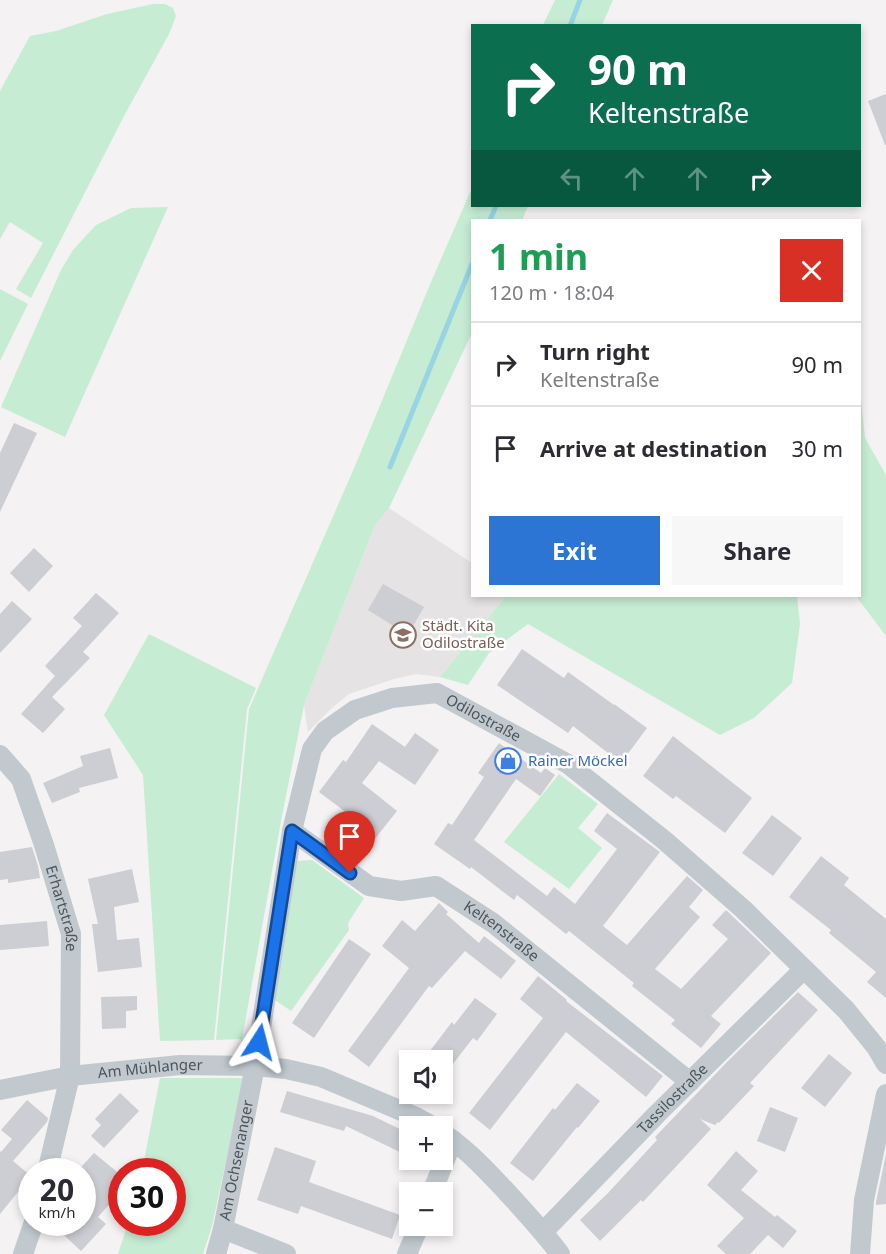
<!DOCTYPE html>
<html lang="en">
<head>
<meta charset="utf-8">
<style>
	:root { --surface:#fff; --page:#f7f7f7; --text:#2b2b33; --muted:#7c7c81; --line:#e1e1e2; --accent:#2c75d4 }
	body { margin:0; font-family:"Noto Sans",sans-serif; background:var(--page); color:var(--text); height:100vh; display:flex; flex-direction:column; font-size:22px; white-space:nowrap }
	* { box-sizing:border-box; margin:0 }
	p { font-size:20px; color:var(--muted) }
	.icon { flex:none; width:33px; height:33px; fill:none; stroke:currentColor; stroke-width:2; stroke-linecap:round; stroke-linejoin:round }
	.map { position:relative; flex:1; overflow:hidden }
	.drawer { position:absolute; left:471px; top:219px; width:390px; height:378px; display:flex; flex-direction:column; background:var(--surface); border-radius:0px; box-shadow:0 3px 9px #0003 }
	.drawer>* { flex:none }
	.top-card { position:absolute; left:471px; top:24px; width:390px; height:183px; border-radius:0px; box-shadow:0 3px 9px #0003; background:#0b6e4f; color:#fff; overflow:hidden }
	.fabs { position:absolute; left:399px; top:1050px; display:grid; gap:12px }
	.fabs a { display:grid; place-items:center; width:54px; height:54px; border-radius:0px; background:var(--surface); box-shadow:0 3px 9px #0003; font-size:30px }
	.speed { position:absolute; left:18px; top:1158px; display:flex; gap:12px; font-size:30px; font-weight:700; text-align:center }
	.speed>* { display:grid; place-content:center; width:78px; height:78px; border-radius:50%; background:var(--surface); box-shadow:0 3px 9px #0003; line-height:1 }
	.speed small { font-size:15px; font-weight:400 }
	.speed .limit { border:9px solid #d22; background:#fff; color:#111 }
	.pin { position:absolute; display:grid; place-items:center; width:51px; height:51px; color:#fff; margin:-62px -26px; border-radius:50% 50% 50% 0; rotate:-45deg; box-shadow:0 0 6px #0007 }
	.pin .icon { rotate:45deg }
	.me { position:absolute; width:66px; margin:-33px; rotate:9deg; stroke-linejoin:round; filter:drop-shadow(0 0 4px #0008) }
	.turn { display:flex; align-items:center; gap:21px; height:126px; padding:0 18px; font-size:27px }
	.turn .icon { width:78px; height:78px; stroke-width:2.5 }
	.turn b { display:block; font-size:42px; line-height:51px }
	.lanes { display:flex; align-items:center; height:57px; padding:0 18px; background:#0003; justify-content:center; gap:30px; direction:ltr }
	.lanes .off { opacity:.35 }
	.round { display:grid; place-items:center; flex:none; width:63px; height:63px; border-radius:0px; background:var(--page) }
	.head { display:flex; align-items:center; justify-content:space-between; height:102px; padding:0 18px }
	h1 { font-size:36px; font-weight:700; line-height:45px; color:#1e9e55 }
	.primary-button { display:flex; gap:12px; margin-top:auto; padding:12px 18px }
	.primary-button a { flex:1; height:69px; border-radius:0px; background:var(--accent); color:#fff; font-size:24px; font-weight:700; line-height:69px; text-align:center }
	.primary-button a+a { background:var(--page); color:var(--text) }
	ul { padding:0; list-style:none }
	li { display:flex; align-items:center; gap:18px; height:84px; padding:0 18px; border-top:2px solid var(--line) }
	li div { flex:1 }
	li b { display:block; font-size:22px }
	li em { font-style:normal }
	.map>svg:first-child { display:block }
</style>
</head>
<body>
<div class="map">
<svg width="886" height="1254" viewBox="0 0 886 1254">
	<rect width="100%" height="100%" fill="#f4f2f2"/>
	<path fill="#e5e3e3" d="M389,508L472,563V596H506L440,677L416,674L394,679L349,694L334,706L308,732L304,705L375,525Z"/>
	<g fill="#c6ecd4">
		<path d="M555,0H613L602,25H543Z"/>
		<path d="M153,4H165L173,8L176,16L169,34L124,116L31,298L16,289L43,243L10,222L0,239V91L30,36L56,31L107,14Z"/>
		<path d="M472,188V206H528L522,220H472V333L389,508L375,525L304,705L281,821L242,1039L216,1040L249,709L355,466L431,282Z"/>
		<path d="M168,207L65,437L1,407L61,270L73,250L96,225L131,208Z"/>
		<path d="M0,289L28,304L0,361Z"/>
		<path d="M860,390L865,438L886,475V636L856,596H860Z"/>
		<path d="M506,596H797L800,624L792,683L754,718L720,735L528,624L489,653L468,685L440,677Z"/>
		<path d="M149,634L256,688L247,709L214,1040L160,1041L143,775L104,715Z"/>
		<path d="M559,774L598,804L578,828L602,848L569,889L504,842Z"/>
		<path d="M312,860L364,898L348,923L349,930L291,1011L275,1000L296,861Z"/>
		<path d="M160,1078H244L212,1226L203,1254H118L128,1223L172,1222V1172L142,1171Z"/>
	</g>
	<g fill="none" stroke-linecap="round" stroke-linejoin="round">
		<g stroke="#97d4e4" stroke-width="5">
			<path d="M570,26L580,0"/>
			<path d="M490,220L496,206"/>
			<path d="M390,467L472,264"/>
		</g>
	</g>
	<g fill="#ccced3">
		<path d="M886,94V145H885L868,101Z"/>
		<path d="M14,423L37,433L0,512V453Z"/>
		<path d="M34,548L53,566L29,592L10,573Z"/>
		<path d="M383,584L424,607L408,635L368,610Z"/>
		<path d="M96,593L119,613L83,652L90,658L52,697L65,709L43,733L21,714L55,676L45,666L82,626L73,618Z"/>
		<path d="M12,601L32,619L0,653V614Z"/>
		<path d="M522,649L564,678L568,672L614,705V704L647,728L621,763L573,726L568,733L497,685Z"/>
		<path d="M372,724L405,747L415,733L439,750L415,785L379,761L362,783L397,811L362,855L336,834L351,816L319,792L343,760L346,762Z"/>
		<path d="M673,736L752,798L725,833L676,796L673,799L643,776Z"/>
		<path d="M499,743L541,773L545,768L555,775L540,796L516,779L474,840L547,896L554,887L575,904L617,849L594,831L607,813L660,852L603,926L627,945L687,876L703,890L689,907L700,917L655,969L681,989L728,939L712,925L726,910L771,953L711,1016L721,1024L701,1048L671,1024L675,1020L632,986L634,983L569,931L566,934L517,895L514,900L471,867L470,869L434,844L448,823L452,825L484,777L478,773Z"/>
		<path d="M110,748L118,778L79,788L80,792L52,803L43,783L83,766L80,756Z"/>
		<path d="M772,815L802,838L773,876L742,853Z"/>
		<path d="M32,847L38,866L40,878L8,883V879L0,880V852Z"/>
		<path d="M821,856L849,878L844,885L886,919V998L867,982L876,972L829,933L831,930L789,897Z"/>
		<path d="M132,869L139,902L114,907L117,940L139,938L142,967L98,972L92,924H98L88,879Z"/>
		<path d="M439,903L448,912L446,914L479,943L484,936L516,961L501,979L465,951L432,988L429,986L369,1067L348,1051L409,968L382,946L402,920L415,931Z"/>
		<path d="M47,921L49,946L0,950V925Z"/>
		<path d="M349,939L371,954L314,1038L292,1023Z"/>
		<path d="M538,976L567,1000L566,1001L663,1076L646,1097L566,1032L490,1130L469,1113L543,1018L520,999Z"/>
		<path d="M798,992L818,1010L750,1083L754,1086L719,1123L718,1122L715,1125L700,1119L711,1129L643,1202L641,1200L600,1241L580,1220L608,1193L657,1140L655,1137L727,1062Z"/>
		<path d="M137,996V1010L126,1011V1028L102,1029L101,997Z"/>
		<path d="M475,998L497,1014L477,1041L473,1038L442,1078V1060H423L452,1022L454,1025Z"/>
		<path d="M829,1054L852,1073L825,1107L801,1088Z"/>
		<path d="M577,1083L600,1101L578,1128L577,1127L533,1181L510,1163L553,1108L555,1110Z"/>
		<path d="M287,1091L373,1116L410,1134V1157L346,1126L344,1131L280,1112Z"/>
		<path d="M120,1093L139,1111L104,1148L91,1136L101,1125L95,1119Z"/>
		<path d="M27,1100L48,1118L47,1122L13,1161L31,1176L0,1214V1151L1,1152L12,1139L1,1130Z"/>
		<path d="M770,1107L798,1118L785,1152L757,1141Z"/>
		<path d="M275,1147L316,1161L309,1182L400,1215L392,1239L301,1206L298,1214L257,1200Z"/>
		<path d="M736,1151L758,1171L741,1190L775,1217L777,1215L797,1231L783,1248L768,1235L750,1254H726L717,1246L744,1218L707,1185Z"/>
		<path d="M94,1153L122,1176V1190L98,1217L106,1224L81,1251L50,1222H82V1166Z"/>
		<path d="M886,1154V1204L876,1205V1202Z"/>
	</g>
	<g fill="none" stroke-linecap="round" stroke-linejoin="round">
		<g stroke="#c1c9cf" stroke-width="20">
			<path id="s1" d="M0,755L21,779L44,845L71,934L70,1076L47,1172"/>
			<path id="s2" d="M292,831L369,886L401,891L436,886L493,923L690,1082"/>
			<path id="s3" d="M0,1090L70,1076L180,1065L255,1066L286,1069L321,1077L416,1117L432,1126"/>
			<path d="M442,1133C466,1148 486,1170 505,1190C524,1211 543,1231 560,1254"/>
			<path d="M432,1192L453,1140"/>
			<path d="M223,1229L286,1254"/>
			<path id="s4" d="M543,1232L657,1114L804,969"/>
			<path d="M23,1254L34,1222"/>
			<path id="s5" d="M216,1254L223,1229L255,1066L292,831L312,749L325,731L355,710L392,698L437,693L568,764L664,840L743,909L846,1010L876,1047L886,1064"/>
			<path d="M407,1254L419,1226"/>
			<path d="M860,1254L864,1200L886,1094"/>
		</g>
	</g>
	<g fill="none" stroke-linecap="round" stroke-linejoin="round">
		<g stroke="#114b97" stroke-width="15">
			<path id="route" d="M259,1042L292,831L350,873"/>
		</g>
		<use href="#route" stroke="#1a73e8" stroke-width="10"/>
	</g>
	<defs>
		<g id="school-ring" transform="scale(1.35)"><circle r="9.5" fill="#fff" stroke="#8d6e63" stroke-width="1.5"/><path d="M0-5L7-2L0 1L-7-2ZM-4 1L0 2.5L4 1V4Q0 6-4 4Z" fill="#8d6e63"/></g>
		<g id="shop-ring" transform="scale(1.35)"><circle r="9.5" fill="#fff" stroke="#3f7fe0" stroke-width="1.5"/><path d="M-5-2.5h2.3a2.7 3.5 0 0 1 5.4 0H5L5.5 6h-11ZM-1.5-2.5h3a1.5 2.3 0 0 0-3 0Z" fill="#3f7fe0"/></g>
	</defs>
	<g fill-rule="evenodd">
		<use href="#school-ring" x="403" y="635"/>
		<use href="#shop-ring" x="508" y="761"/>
	</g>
	<g text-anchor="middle" stroke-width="5" stroke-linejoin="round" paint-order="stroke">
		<g font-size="15" fill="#785e54" stroke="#fff" text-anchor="start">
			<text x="422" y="631">Städt. Kita<tspan x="422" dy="17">Odilostraße</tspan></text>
		</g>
		<g font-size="15" fill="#4b555d" stroke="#fff">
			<text dy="5" stroke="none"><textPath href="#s5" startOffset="710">Odilostraße</textPath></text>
			<text dy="5" stroke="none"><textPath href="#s1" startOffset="168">Erhartstraße</textPath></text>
			<text dy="5" stroke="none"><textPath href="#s2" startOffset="242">Keltenstraße</textPath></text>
			<text dy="5" stroke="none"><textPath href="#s3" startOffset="152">Am Mühlanger</textPath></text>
			<text dy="5" stroke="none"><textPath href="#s4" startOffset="186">Tassilostraße</textPath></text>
			<text dy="5" stroke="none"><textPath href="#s5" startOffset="96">Am Ochsenanger</textPath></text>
		</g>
		<g font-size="15" fill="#366cbe" stroke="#fff" text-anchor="start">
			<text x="528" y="766">Rainer Möckel</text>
		</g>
	</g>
</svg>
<div class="fabs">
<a><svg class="icon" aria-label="sound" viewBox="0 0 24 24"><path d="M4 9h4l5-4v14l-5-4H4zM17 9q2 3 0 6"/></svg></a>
<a>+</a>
<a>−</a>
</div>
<div class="speed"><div>20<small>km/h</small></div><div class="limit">30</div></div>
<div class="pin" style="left:350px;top:873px;background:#d93025"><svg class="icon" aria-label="arrive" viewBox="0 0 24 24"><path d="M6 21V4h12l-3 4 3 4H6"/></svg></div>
<svg class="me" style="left:259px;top:1042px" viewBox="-20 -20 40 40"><path d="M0-17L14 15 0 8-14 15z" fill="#1a73e8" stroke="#fff" stroke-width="4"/></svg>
<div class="top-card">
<div class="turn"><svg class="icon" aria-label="right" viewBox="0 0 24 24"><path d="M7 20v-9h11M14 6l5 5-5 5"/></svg><div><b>90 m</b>Keltenstraße</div></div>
<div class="lanes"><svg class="icon off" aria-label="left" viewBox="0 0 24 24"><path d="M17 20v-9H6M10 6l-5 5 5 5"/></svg><svg class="icon off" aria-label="ahead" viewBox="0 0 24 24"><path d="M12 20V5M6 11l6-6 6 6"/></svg><svg class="icon off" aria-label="ahead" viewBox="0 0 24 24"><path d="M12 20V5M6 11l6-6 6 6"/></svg><svg class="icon" aria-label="right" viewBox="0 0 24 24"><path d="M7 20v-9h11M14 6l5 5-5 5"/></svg></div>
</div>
<section class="drawer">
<div class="head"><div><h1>1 min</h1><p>120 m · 18:04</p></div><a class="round" style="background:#d93025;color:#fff"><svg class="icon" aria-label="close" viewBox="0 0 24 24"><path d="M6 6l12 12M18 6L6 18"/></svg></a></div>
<ul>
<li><svg class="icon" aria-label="right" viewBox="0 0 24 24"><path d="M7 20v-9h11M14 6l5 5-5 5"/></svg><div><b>Turn right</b><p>Keltenstraße</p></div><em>90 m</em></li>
<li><svg class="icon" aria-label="arrive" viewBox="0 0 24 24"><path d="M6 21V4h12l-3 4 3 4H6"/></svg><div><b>Arrive at destination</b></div><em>30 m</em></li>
</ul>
<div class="primary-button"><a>Exit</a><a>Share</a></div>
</section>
</div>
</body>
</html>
